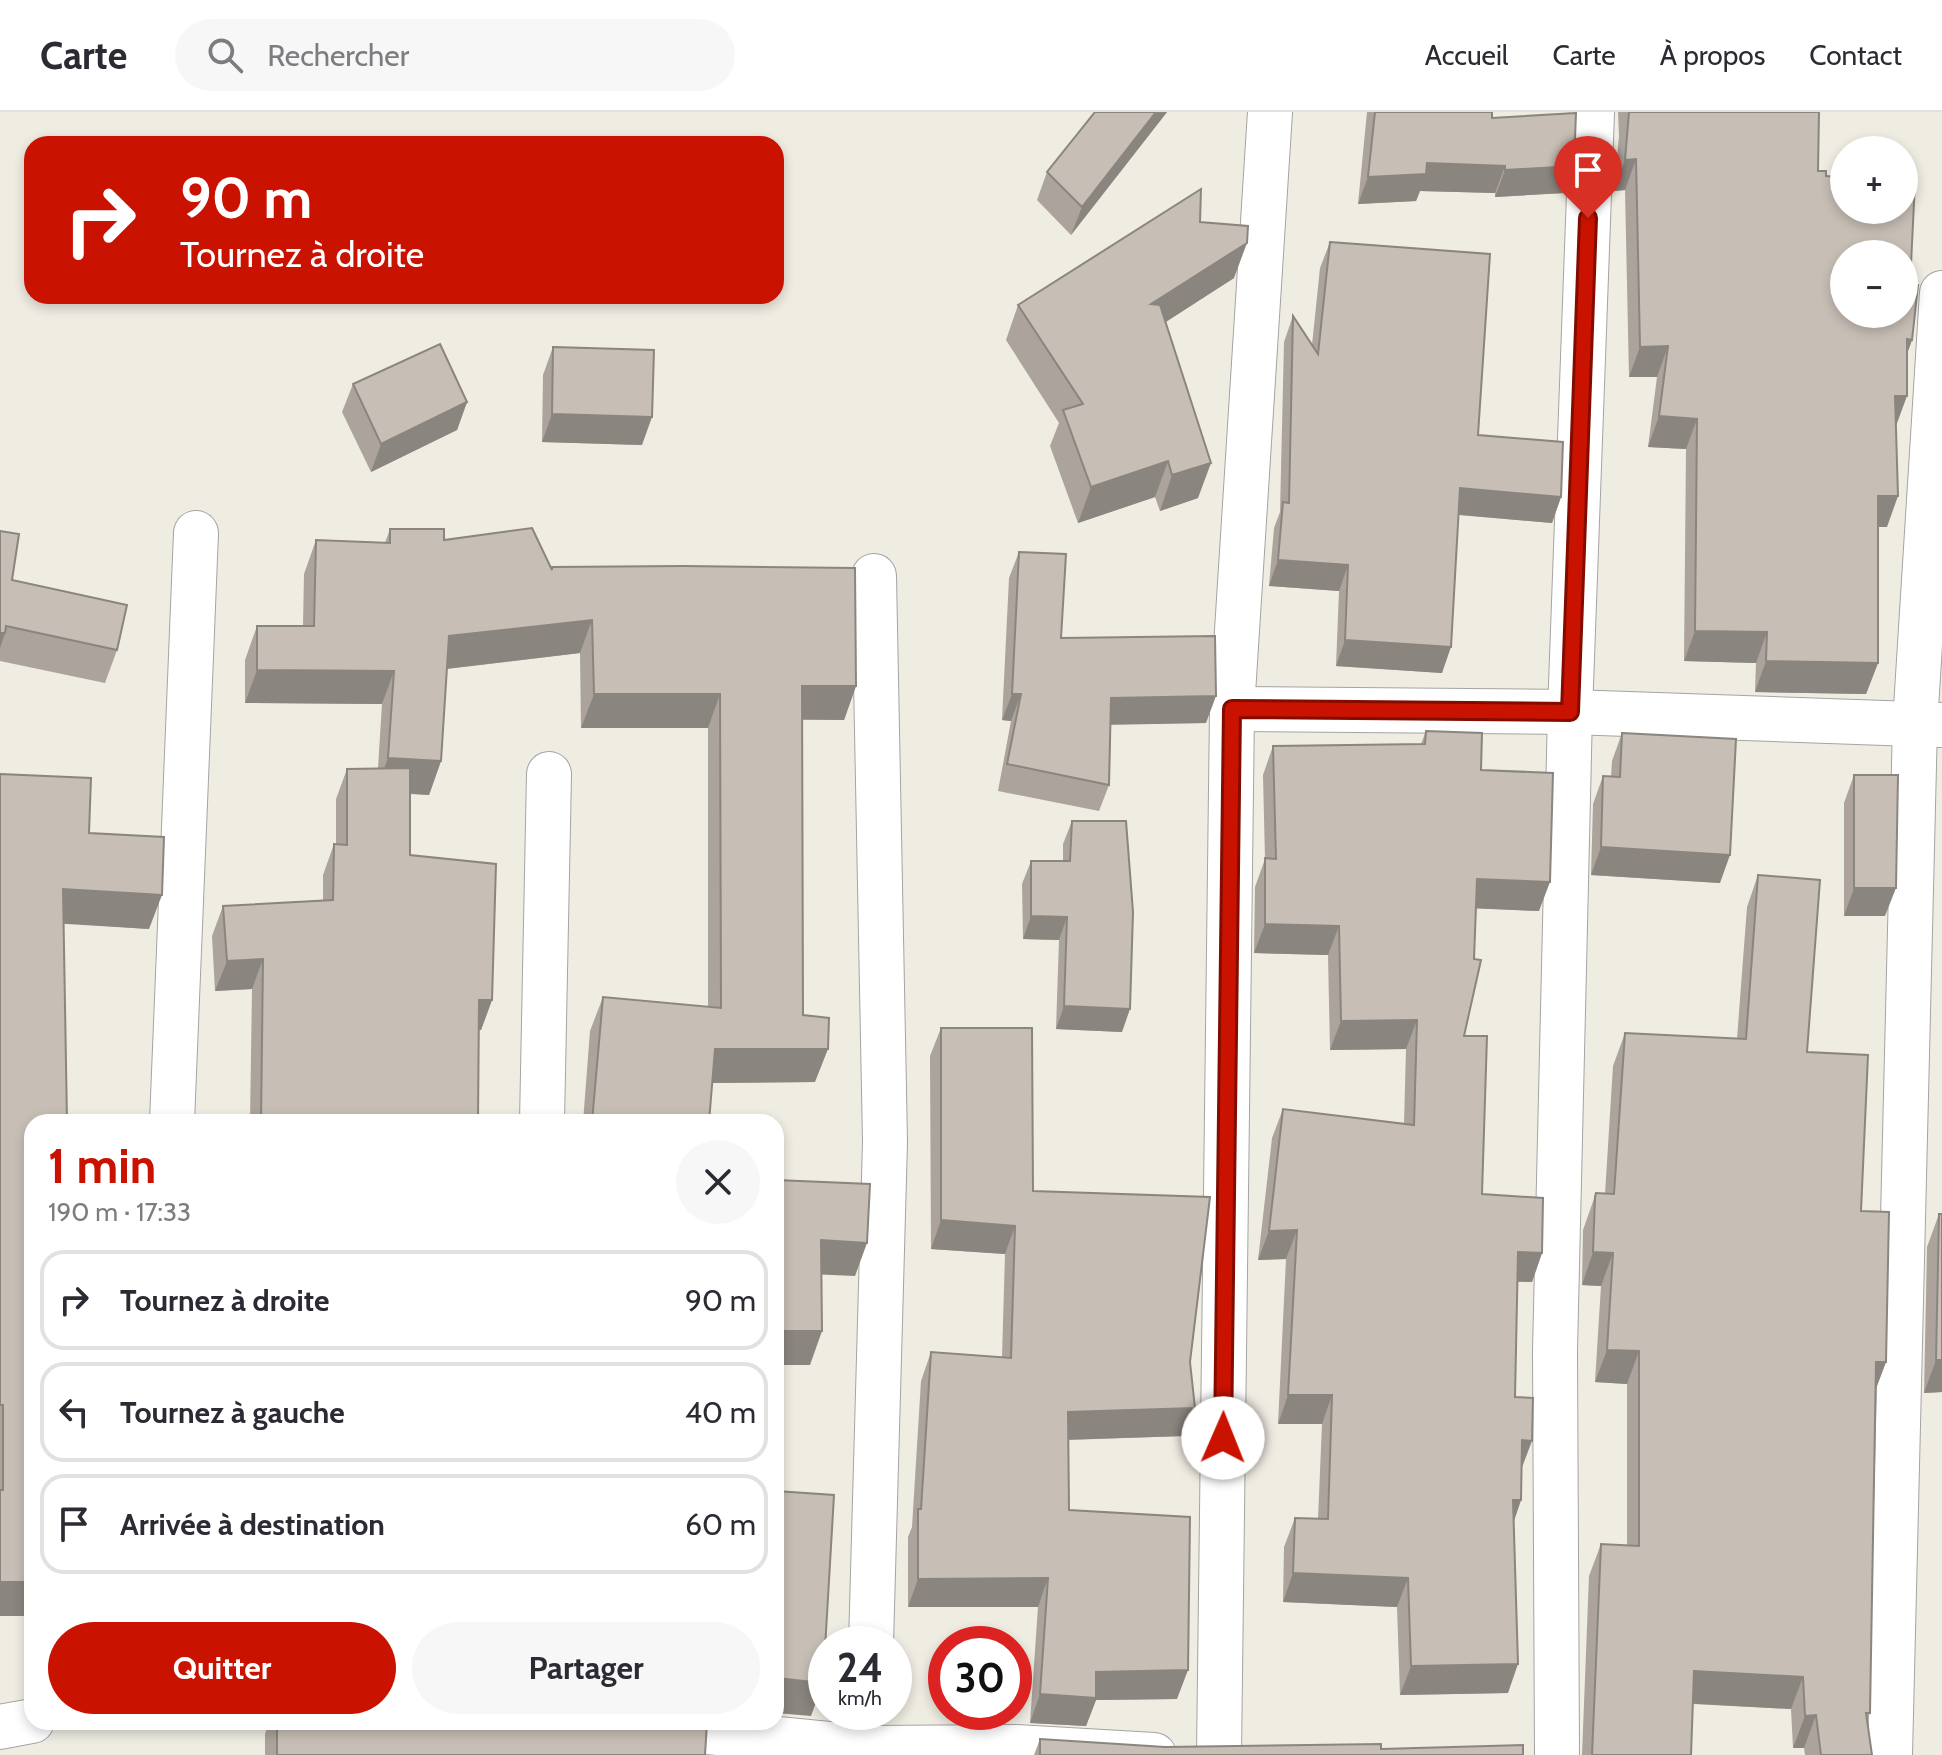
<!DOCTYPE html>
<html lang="fr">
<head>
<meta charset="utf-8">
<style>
	:root { --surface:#fff; --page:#f7f7f7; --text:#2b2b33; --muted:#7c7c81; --line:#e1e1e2; --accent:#ca1200 }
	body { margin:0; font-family:Cabin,sans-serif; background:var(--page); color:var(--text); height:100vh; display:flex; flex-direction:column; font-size:30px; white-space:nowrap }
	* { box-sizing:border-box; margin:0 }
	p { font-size:26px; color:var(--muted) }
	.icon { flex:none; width:44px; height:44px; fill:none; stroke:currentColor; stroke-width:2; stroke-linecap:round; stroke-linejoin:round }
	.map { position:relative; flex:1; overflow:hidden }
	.sheet { position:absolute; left:24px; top:1002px; width:760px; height:616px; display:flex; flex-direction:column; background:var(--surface); border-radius:24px; box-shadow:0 4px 12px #0003 }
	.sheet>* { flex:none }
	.top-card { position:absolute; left:24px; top:24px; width:760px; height:168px; border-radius:24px; box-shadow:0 4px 12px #0003; background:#ca1200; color:#fff; overflow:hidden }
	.buttons { position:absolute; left:1830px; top:24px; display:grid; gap:16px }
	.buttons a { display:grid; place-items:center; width:88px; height:88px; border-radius:50%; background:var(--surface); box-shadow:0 4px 12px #0003; font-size:40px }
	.speed { position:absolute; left:808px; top:1514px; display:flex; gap:16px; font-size:40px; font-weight:700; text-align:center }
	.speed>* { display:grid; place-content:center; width:104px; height:104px; border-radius:50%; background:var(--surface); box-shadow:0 4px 12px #0003; line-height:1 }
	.speed small { font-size:20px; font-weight:400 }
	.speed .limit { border:12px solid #d22; background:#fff; color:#111 }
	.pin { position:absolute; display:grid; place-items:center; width:68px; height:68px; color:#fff; margin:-82px -34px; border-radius:50% 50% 50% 0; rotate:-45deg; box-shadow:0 0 8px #0007 }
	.pin .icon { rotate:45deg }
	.me { position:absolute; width:88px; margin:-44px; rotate:1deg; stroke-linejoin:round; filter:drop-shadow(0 0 6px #0008) }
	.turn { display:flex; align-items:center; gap:28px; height:168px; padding:0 24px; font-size:36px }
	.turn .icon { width:104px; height:104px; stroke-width:2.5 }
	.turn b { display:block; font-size:56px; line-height:68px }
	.round { display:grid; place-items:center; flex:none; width:84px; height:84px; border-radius:42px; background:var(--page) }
	.head { display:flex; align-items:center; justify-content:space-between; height:136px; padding:0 24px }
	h1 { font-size:48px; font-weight:700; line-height:60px; color:var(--accent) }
	.primary-button { display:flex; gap:16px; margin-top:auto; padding:16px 24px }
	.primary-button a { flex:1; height:92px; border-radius:48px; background:var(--accent); color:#fff; font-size:32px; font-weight:700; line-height:92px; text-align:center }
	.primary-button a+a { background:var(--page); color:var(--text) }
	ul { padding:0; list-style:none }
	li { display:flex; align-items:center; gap:24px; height:100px; margin:0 16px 12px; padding:0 8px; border:4px solid var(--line); border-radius:24px }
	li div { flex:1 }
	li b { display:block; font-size:30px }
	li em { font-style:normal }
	header { display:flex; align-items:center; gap:48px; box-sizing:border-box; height:112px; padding:0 40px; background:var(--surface); border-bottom:2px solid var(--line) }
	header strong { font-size:38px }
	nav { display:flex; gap:44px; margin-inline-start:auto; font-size:28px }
	.search { width:560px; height:72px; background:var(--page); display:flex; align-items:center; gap:20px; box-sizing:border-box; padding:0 28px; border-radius:44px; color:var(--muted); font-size:30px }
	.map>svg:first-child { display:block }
</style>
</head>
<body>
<header>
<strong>Carte</strong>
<div class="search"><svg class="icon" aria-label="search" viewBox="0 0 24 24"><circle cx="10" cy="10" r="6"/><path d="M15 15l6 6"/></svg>Rechercher</div>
<nav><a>Accueil</a><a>Carte</a><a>À propos</a><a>Contact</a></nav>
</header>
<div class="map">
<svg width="1942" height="1643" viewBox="0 0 1942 1643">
	<rect width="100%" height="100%" fill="#efece2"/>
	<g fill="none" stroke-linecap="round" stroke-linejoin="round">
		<g stroke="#a4a4a4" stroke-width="46">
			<g id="street">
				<path d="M1232,597L1570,600L1942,613"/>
				<path d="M172,1010L196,421"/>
				<path d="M542,1010L549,662"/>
				<path d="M871,1532L885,1030L874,464"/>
				<path d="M606,1610L869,1636L1016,1635L1154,1643"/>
				<path d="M0,1615L32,1609"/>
				<path d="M1219,1643L1232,597L1270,0"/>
				<path d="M1557,1643L1555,1239L1570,600L1592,0"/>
				<path d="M1890,1643L1915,612L1942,181"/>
			</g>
		</g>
		<use href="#street" stroke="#fff" stroke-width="44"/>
	</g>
	<g fill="#aba39c">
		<path d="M1095,0H1167L1071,123L1037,88L1047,60Z"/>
		<path d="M1367,0H1492V6L1564,81L1495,85V81L1420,79L1416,89L1358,92Z"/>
		<path d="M1618,0H1819L1818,59L1826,64L1910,173L1912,228L1907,242L1896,314L1887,415H1878V551L1866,582L1755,580L1756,551L1684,549L1686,337L1648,335L1657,265H1629L1625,78L1614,79L1619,24Z"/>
		<path d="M1200,110L1234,166L1165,210L1198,386L1160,399L1155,385L1078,411L1050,334L1059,311L1006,228L1018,193Z"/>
		<path d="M1330,130L1478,323L1561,385L1552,411L1458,403L1442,561L1336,554L1339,479L1269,474L1274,416L1280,400L1284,230L1293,204L1312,233L1320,156Z"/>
		<path d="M553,235L642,333L542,330L543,263Z"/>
		<path d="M353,272L467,290L457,318L371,360L342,300Z"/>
		<path d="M390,417L444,428L551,457L856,574L844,608H802L803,903L815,970L712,971L709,1010H583L590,919L603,885L708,895V616H581L580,541L447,557L441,649L429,683L410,682V743L492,888L481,918H479L478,1010H250L252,877L215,879L212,824L223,794L323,788V763L334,732H336V687L347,657L378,656L382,592L245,591V548L257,514H303L304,462L316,428L385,431Z"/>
		<path d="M0,419L12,468L117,538L105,571L0,549Z"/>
		<path d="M1019,440L1061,526L1206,611L1111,612L1109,673L1099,699L998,679L1011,609L1002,608L1009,466Z"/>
		<path d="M1426,619L1481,658L1539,799L1476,796L1464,924L1482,1082L1542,1141L1532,1170H1517L1515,1285L1522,1355L1521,1388L1514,1409L1508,1581L1400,1583L1397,1495L1283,1490L1284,1435L1295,1406L1318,1407L1322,1312H1278L1286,1147L1258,1148L1272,1026L1283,997L1404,1012L1406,937L1330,938L1328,843L1254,841L1255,775L1265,747L1263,663L1273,634L1421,632Z"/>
		<path d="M1622,621L1720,771L1591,763L1593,692L1603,664L1611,665L1612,649Z"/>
		<path d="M0,662L89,721L149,817L64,811L0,1504Z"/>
		<path d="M1854,663L1885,804H1844V691Z"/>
		<path d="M1072,709L1122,920L1056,917L1059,828L1023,827L1022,772L1031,749H1063V732Z"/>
		<path d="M1758,763L1807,940L1861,1099L1886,1250L1876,1276L1870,1601L1867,1609L1872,1643H1805L1804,1636H1793L1791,1597L1693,1592L1691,1643H1582L1589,1464L1601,1432L1627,1433V1272L1595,1270L1601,1174L1582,1173L1583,1118L1596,1081L1605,1082L1613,954L1625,921L1737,927L1747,795Z"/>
		<path d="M941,916L1033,1079L1190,1250L1184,1324L1068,1328L1069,1398L1177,1587L1096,1588L1086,1614L1030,1611L1038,1495H908V1425L912,1415L921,1269L931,1240L1002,1245L1005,1142L931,1137L930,944Z"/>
		<path d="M1939,1102H1942V1280L1924,1281L1927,1135Z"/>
		<path d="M269,1610H701L705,1643H265V1622Z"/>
		<path d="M1040,1627L1165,1635L1381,1637L1523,1643H1034Z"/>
	</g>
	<g fill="#8b857f">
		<path d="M1156,0H1167L1071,123L1082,95Z"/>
		<path d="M1636,47L1625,78L1614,79L1625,48Z"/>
		<path d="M1427,51L1505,54L1495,81L1420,79L1416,89L1358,92L1368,65Z"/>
		<path d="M1574,54L1564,81L1495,85L1505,58Z"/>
		<path d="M1247,131L1234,166L1138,228L1151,192Z"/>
		<path d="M1907,227L1912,228L1901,258Z"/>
		<path d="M1668,234L1657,265H1629L1640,235Z"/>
		<path d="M1895,284H1907L1896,314Z"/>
		<path d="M467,290L457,318L371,360L381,332Z"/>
		<path d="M552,302L652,305L642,333L542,330Z"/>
		<path d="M1659,304L1697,307L1686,337L1648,335Z"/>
		<path d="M1168,349L1155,385L1078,411L1091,375Z"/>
		<path d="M1211,351L1198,386L1160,399L1172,363Z"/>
		<path d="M1460,376L1561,385L1552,411L1450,402Z"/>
		<path d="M1878,384H1898L1887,415H1867Z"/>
		<path d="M1278,448L1348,453L1339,479L1269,474Z"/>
		<path d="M592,508L580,541L436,558L449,524Z"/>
		<path d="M1695,519L1767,520L1756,551L1684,549Z"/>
		<path d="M0,521H5L0,536Z"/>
		<path d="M1345,528L1451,535L1442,561L1336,554Z"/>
		<path d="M1766,549L1878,551L1866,582L1755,580Z"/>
		<path d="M257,558L394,559L382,592L245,591Z"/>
		<path d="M802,574H856L844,608L790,607Z"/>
		<path d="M594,582H720L708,616H581Z"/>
		<path d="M1012,582H1021L1011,609L1002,608Z"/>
		<path d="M1216,584L1206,611L1102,613L1111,586Z"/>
		<path d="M388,646L441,649L429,683L376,679Z"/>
		<path d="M1601,735L1730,743L1720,771L1591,763Z"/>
		<path d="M1477,767L1550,770L1539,799L1466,796Z"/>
		<path d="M1854,776H1896L1885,804H1844Z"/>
		<path d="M63,777L162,783L149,817L51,811Z"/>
		<path d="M1031,804L1067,805L1059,828L1023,827Z"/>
		<path d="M1265,812L1339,814L1328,843L1254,841Z"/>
		<path d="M263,847L252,877L215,879L227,849Z"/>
		<path d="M479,888H492L481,918H468Z"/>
		<path d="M1064,894L1130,897L1122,920L1056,917Z"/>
		<path d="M1417,908L1406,937L1330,938L1341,909Z"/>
		<path d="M715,937H828L815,970L703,971Z"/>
		<path d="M941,1108L1015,1114L1005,1142L931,1137Z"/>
		<path d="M1297,1118L1286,1147L1258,1148L1269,1119Z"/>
		<path d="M821,1128L867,1131L855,1164L809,1162Z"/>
		<path d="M1518,1140L1542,1141L1532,1170L1507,1169Z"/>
		<path d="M1593,1140L1613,1141L1601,1174L1582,1173Z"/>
		<path d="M776,1219H822L810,1253H776Z"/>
		<path d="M1607,1238L1639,1239L1627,1272L1595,1270Z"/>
		<path d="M1936,1248H1942V1280L1924,1281Z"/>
		<path d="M1876,1250H1886L1874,1282Z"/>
		<path d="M1288,1283H1332L1322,1312H1278Z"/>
		<path d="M1195,1296L1184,1324L1058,1328L1068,1300Z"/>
		<path d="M1522,1328L1532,1329L1521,1358Z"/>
		<path d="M1513,1388H1521L1511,1417Z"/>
		<path d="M1293,1461L1408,1466L1397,1495L1283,1490Z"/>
		<path d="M1048,1466L1038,1495H908L918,1467Z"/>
		<rect x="0" y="1470" width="32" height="34"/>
		<path d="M1518,1552L1508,1581L1400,1583L1411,1554Z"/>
		<path d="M1188,1558L1177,1587L1096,1588L1086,1614L1030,1611L1040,1582L1096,1560Z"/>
		<path d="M1694,1559L1803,1565L1791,1597L1682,1591Z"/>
		<path d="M776,1566L823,1571L811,1604L776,1601Z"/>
		<path d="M1816,1603L1804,1636H1793L1805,1604Z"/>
	</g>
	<g fill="#c7beb5" stroke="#8b857f" stroke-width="2" fill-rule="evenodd">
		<path d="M1095,0H1156L1082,95L1047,60Z"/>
		<path d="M1375,0H1492V6L1576,1L1574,54L1505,58V54L1427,51L1426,62L1368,65Z"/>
		<path d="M1629,0H1819L1818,59H1826V64L1844,65V98H1904V69L1915,70L1910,173H1918L1912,228L1907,227V284H1895L1898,384H1878V551L1766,549L1767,520L1695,519L1697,307L1659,304L1668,234L1640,235L1636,47L1625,48ZM1844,142H1904V202H1844Z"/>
		<path d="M1201,77L1200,110L1248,114L1247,131L1151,192L1160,193L1211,351L1172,363L1168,349L1091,375L1063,298L1083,292L1018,193Z"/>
		<path d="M1330,130L1490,142L1478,323L1563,330L1561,385L1460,376L1451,535L1345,528L1348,453L1278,448L1283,390L1289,391L1293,204L1318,242Z"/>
		<path d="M440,232L467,290L381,332L353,272Z"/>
		<path d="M553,235L654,238L652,305L552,302Z"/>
		<path d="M532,416L552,458V455L683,454L855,456L856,574H802L803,903L829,906L828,937H715L709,1010H592L603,885L721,896L720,582H594L592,508L449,524L441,649L388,646L394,559L257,558V514H314L316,428L390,431V417H444V428Z"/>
		<path d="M0,419L19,422L12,468L127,493L117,538L6,514L5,521H0Z"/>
		<path d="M1019,440L1066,442L1061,526L1215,524L1216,584L1111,586L1109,673L1007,652L1021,582H1012Z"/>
		<path d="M1426,619L1482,621L1481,658L1553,661L1550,770L1477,767L1474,847L1481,848L1464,924H1487L1482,1082L1543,1086L1542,1141L1518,1140L1515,1285L1533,1286L1532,1329L1522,1328L1521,1388H1513L1518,1552L1411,1554L1408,1466L1293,1461L1295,1406L1328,1407L1332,1283H1288L1297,1118L1269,1119L1283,997L1414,1013L1417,908L1341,909L1339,814L1265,812V746L1276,747L1273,634L1425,632Z"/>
		<path d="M1622,621L1736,627L1730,743L1601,735L1603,664L1620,665Z"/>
		<path d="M410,656V743L496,752L492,888H479L478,1010H261L263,847L227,849L223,794L333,788L334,732L347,733V657Z"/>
		<path d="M0,662L91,666L89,721L164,725L162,783L63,777L67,1010H32V1470H0V1378H3V1293H0Z"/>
		<path d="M1854,663H1898L1896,776H1854Z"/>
		<path d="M1072,709H1126L1133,800L1130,897L1064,894L1067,805L1031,804V749H1070Z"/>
		<path d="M1758,763L1820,768L1807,940L1868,943L1861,1099L1889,1100L1886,1250H1876L1870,1601H1866L1872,1643H1821L1816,1603L1805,1604L1803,1565L1694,1559L1691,1643H1592L1601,1432L1639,1434V1239L1607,1238L1613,1141L1593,1140L1595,1085L1596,1081L1614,1082L1625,921L1746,927Z"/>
		<path d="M941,916H1032L1033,1079L1210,1085L1190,1250L1195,1296L1068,1300L1069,1398L1190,1405L1188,1558L1096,1560V1586L1040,1582L1048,1466L918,1467V1397H921L931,1240L1011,1246L1015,1114L941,1108Z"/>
		<path d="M776,1068L870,1072L867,1131L821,1128L822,1219H776Z"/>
		<path d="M1939,1102H1942V1248H1936Z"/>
		<path d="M776,1379L834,1383L823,1571L776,1566Z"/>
		<path d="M277,1610H701L707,1611L705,1643H277Z"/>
		<path d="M1040,1627L1165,1635L1381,1632V1637L1523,1633V1643H1040Z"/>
	</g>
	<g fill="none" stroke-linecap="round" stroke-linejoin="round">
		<g stroke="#830c00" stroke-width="20">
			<path id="route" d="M1223,1326L1232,597L1570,600L1588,106"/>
		</g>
		<use href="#route" stroke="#ca1200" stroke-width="14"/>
	</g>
</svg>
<div class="buttons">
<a>+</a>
<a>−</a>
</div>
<div class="speed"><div>24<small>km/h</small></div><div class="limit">30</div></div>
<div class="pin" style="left:1588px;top:106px;background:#d93025"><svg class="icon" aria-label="arrive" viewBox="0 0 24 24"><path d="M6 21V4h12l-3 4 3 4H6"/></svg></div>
<svg class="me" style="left:1223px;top:1326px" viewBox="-20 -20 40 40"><circle r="19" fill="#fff"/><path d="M0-13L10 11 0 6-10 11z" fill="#ca1200"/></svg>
<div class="top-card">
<div class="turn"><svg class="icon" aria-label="right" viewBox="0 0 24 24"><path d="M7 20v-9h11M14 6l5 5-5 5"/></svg><div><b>90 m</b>Tournez à droite</div></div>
</div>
<section class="sheet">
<div class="head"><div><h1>1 min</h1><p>190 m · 17:33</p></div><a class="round"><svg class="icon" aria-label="close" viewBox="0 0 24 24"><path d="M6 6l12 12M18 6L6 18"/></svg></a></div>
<ul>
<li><svg class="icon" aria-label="right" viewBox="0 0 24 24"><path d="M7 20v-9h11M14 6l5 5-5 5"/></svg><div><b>Tournez à droite</b></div><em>90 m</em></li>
<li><svg class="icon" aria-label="left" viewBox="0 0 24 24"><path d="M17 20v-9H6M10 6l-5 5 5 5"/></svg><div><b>Tournez à gauche</b></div><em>40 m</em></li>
<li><svg class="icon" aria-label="arrive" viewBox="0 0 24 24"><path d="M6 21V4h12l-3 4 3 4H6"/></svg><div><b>Arrivée à destination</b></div><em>60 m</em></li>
</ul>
<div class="primary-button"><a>Quitter</a><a>Partager</a></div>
</section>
</div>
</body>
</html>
